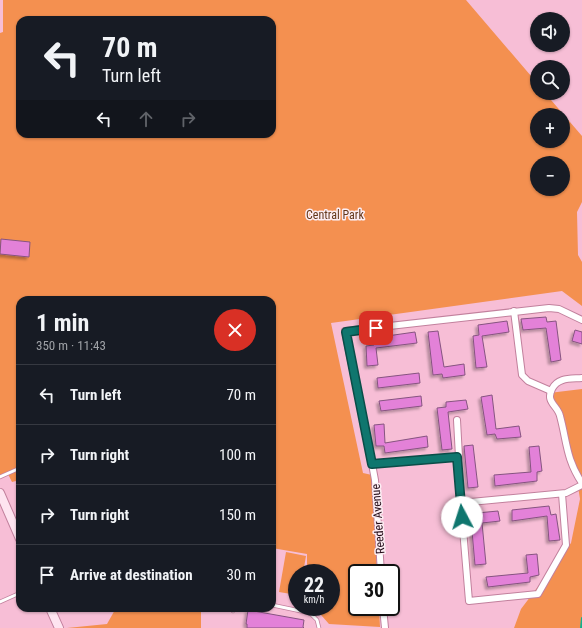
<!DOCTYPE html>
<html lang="en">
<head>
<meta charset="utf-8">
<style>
	:root { --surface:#171b24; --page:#242831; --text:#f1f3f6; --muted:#9ea1a6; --line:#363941 }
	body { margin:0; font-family:"Roboto Condensed",sans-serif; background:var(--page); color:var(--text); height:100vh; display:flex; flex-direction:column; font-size:15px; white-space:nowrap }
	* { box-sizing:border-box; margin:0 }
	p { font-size:13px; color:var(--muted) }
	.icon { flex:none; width:22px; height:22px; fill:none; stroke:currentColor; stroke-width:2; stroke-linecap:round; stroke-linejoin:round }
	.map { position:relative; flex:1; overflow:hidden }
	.panel { position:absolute; left:16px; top:296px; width:260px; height:316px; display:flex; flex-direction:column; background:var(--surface); border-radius:12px; box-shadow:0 1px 3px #0004 }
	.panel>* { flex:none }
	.banner { position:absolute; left:16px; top:16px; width:260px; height:122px; border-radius:12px; box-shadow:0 1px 3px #0004; background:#171b24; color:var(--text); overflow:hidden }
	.controls { position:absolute; left:530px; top:12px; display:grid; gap:8px }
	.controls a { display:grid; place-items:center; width:40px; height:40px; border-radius:50%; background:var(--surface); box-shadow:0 1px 3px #0004; font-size:20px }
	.speed { position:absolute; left:288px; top:564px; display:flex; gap:8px; font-size:20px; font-weight:700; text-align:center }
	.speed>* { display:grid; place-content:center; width:52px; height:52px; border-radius:50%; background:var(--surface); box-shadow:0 1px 3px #0004; line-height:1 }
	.speed small { font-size:10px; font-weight:400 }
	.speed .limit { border:2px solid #111; border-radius:6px; background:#fff; color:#111 }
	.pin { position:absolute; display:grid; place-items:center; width:34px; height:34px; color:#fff; margin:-17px; border-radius:8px; box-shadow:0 2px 6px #0006 }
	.me { position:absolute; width:44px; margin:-22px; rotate:355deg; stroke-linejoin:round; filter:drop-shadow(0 0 3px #0008) }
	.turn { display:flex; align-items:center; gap:14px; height:84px; padding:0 20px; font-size:18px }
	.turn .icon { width:52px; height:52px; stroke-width:2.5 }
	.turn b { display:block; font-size:28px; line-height:34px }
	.lanes { display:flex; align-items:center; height:38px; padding:0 20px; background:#0003; justify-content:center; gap:20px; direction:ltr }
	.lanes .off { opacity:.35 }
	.round { display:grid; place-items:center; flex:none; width:42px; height:42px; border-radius:21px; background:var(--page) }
	.headline { display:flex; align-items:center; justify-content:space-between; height:68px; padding:0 20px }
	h1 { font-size:24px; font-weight:700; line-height:30px }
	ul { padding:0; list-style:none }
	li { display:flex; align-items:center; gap:12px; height:60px; padding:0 20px; border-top:1px solid var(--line) }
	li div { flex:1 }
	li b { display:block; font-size:15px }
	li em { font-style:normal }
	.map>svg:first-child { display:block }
</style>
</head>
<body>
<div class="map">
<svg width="582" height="628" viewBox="0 0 582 628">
	<defs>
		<filter id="shadow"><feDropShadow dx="-2.5" dy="2.5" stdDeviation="1" flood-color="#0004"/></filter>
	</defs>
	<rect width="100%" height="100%" fill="#f7bed6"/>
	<g fill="#f49050" fill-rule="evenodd">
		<path d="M3,0H466L537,83V93H545L582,136V202L577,212L578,255L582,262V306L562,291L331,323L363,473L372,475L377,573H357V607H379L380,627L329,624L314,607H331V573H307V554L272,548V300H20V480L12,482L7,472L0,475V33L3,32ZM20,20H272V134H20ZM537,115H563V141H537ZM537,163H563V189H537Z"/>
		<path d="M582,389V628H514L521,609L571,543L580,499L576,474L549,393Z"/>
		<path d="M286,552L306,556L303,573H297V595L279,592Z"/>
		<path d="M116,608H201V628H67L107,624Z"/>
	</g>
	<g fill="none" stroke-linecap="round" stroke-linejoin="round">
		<path stroke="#12b08d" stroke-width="2" d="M581,628L582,618"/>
	</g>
	<g fill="#e381d8" stroke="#865480" filter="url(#shadow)">
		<path d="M1,239L30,242L29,257L0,254Z"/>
		<path d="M546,317L547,322L556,321L561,360L551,362L546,328L523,330L521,319Z"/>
		<path d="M507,321L509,332L482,336L487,367L476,368L473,336L479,335L478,325Z"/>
		<path d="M575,330L582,332V344L572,341Z"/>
		<path d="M438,331L444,367L464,364L465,375L443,378L442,374L433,375L428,332Z"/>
		<path d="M415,332L417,343L376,348L378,365L367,366L366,346L374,345L373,338Z"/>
		<path d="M419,373L420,383L378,388L377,378Z"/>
		<path d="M492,395L496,429L519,426L521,437L497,439L495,434L487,435L481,397Z"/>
		<path d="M421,396L422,406L381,411L379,401Z"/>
		<path d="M466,400L468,409L448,412L452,449L442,450L437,408L446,407V402Z"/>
		<path d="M384,424L385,443L427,436L428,447L385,453L384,446H376L374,425Z"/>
		<path d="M473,445L478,487L468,488L464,446Z"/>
		<path d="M539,446L542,471L537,472V481L495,486L494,475L531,472L529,447Z"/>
		<path d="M549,506L551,515L556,514L560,540L549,541L547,516L512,521V510Z"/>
		<path d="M498,511L500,521L482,523L486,564L475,565L471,520H478L477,513Z"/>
		<path d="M537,554L539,575L530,577V582L488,587L486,577L528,573L526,555Z"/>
		<path d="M248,610L304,620L303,627L304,628H247V624H246Z"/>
	</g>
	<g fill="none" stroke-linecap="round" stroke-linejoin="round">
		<g stroke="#c2809d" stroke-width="4.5">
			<g id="lane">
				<path d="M0,477L20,468"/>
				<path d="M0,602L20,593"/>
				<path d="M272,605L310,613L317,620L319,628"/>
				<path d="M231,608L233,611"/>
			</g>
		</g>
		<g stroke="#c2809d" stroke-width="8">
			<g id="street">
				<path d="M514,311L522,375L528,381L551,391"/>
				<path d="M582,378C571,379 558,377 552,389C545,402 558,406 560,416C567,442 566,459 582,483"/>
				<path d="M457,420L459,457L372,464L345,331L549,308L559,309L582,320"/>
				<path d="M457,457L469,601L538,594L566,545L562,494"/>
				<path d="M372,464L375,480L381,573"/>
				<path d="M460,503L566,493L582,485"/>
				<path d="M383,607L385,628"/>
			</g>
		</g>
		<g stroke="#c2809d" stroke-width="10">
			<g id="secondary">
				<path d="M0,493L20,539"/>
				<path d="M50,608L59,628"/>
			</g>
		</g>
		<use href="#lane" stroke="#fff" stroke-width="3"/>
		<use href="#street" stroke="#fff" stroke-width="6"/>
		<use href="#secondary" stroke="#fee4f0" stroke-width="8"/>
	</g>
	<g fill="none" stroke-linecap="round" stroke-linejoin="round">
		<g stroke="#0a4d48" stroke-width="10">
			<path id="route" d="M376,328L346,332L372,464L457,457L462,517"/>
		</g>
		<use href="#route" stroke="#0f766e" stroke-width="7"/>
	</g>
	<g text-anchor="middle" stroke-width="3" stroke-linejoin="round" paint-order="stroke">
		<g font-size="12" fill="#64371a" stroke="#fcedf3">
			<text x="335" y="219">Central Park</text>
		</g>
		<g font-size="12" fill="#250d19" stroke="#fcedf3">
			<text transform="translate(378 519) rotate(-94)" y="4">Reeder Avenue</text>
		</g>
	</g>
</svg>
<div class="controls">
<a><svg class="icon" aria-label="sound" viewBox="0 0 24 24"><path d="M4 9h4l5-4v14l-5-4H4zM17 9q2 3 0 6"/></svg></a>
<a><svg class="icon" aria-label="search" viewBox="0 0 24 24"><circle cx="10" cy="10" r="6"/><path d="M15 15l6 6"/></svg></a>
<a>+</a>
<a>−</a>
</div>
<div class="speed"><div>22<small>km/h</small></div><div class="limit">30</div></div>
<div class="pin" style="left:376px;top:328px;background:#d93025"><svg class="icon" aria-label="arrive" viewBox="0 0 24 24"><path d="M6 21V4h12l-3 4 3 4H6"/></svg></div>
<svg class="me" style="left:462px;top:517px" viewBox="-20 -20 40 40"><circle r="19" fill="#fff"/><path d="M0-13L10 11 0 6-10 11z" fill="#0f766e"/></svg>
<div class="banner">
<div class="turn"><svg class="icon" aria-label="left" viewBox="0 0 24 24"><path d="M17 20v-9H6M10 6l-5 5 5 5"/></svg><div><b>70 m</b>Turn left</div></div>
<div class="lanes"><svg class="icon" aria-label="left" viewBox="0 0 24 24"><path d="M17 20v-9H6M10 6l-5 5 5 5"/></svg><svg class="icon off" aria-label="ahead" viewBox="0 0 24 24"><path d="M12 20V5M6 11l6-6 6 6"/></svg><svg class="icon off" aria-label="right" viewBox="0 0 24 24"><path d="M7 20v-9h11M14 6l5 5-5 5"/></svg></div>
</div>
<section class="panel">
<div class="headline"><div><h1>1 min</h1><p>350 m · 11:43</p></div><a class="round" style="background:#d93025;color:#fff"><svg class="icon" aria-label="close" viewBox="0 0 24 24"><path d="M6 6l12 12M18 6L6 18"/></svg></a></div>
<ul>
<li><svg class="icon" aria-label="left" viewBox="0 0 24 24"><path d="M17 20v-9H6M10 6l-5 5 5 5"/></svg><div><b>Turn left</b></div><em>70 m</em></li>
<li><svg class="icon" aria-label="right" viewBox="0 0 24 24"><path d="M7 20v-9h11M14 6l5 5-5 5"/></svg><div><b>Turn right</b></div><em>100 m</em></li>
<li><svg class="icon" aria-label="right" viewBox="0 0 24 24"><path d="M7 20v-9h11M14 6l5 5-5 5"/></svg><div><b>Turn right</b></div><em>150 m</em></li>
<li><svg class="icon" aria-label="arrive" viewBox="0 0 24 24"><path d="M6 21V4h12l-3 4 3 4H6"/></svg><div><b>Arrive at destination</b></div><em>30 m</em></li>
</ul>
</section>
</div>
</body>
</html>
